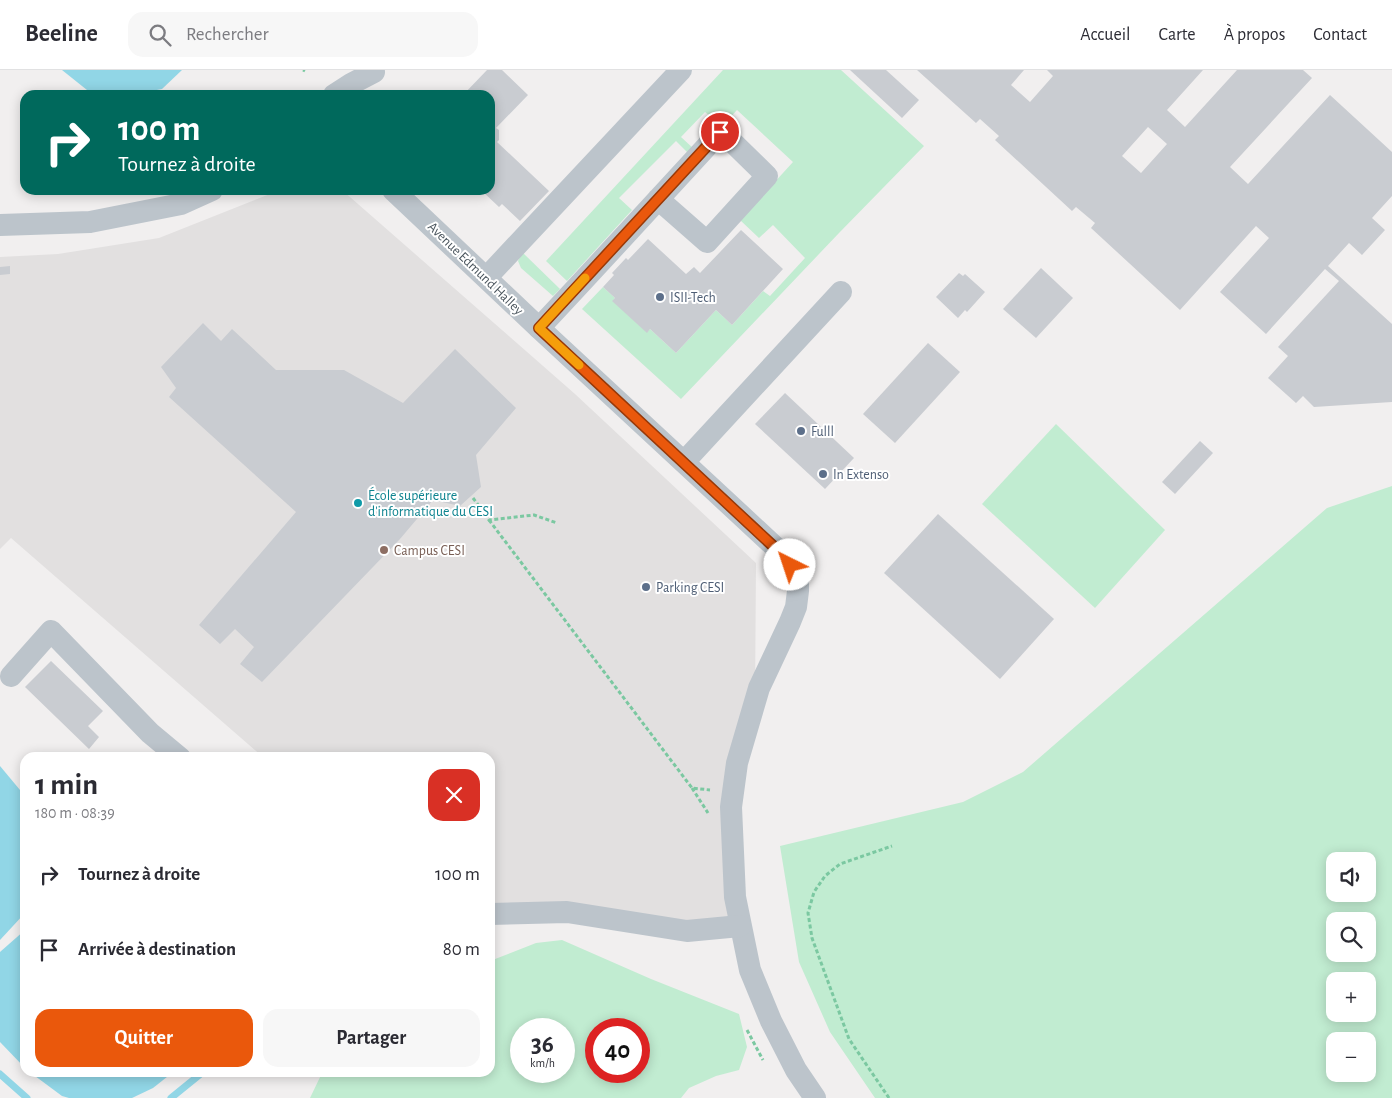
<!DOCTYPE html>
<html lang="fr">
<head>
<meta charset="utf-8">
<style>
	:root { --surface:#fff; --page:#f7f7f7; --text:#2b2b33; --muted:#7c7c81; --line:#e1e1e2; --accent:#ea580c }
	body { margin:0; font-family:"Alegreya Sans",sans-serif; background:var(--page); color:var(--text); height:100vh; display:flex; flex-direction:column; font-size:19px; white-space:nowrap }
	* { box-sizing:border-box; margin:0 }
	p { font-size:16px; color:var(--muted) }
	.icon { flex:none; width:28px; height:28px; fill:none; stroke:currentColor; stroke-width:2; stroke-linecap:round; stroke-linejoin:round }
	.map { position:relative; flex:1; overflow:hidden }
	.drawer { position:absolute; left:20px; top:682px; width:475px; height:325px; display:flex; flex-direction:column; background:var(--surface); border-radius:15px; box-shadow:0 2px 12px #0003 }
	.drawer>* { flex:none }
	.banner { position:absolute; left:20px; top:20px; width:475px; height:105px; border-radius:15px; box-shadow:0 2px 12px #0003; background:#00695c; color:#fff; overflow:hidden }
	.buttons { position:absolute; left:1326px; top:782px; display:grid; gap:10px }
	.buttons a { display:grid; place-items:center; width:50px; height:50px; border-radius:10px; background:var(--surface); box-shadow:0 2px 12px #0003; font-size:25px }
	.speed { position:absolute; left:510px; top:948px; display:flex; gap:10px; font-size:25px; font-weight:700; text-align:center }
	.speed>* { display:grid; place-content:center; width:65px; height:65px; border-radius:50%; background:var(--surface); box-shadow:0 2px 12px #0003; line-height:1 }
	.speed small { font-size:12px; font-weight:400 }
	.speed .limit { border:8px solid #d22; background:#fff; color:#111 }
	.pin { position:absolute; display:grid; place-items:center; width:42px; height:42px; color:#fff; margin:-21px; border:2px solid #fff; border-radius:50%; box-shadow:0 1px 5px #0007 }
	.me { position:absolute; width:55px; margin:-28px; rotate:319deg; stroke-linejoin:round; filter:drop-shadow(0 0 4px #0008) }
	.turn { display:flex; align-items:center; gap:18px; height:105px; padding:0 15px; font-size:22px }
	.turn .icon { width:65px; height:65px; stroke-width:2.5 }
	.turn b { display:block; font-size:35px; line-height:42px }
	.round { display:grid; place-items:center; flex:none; width:52px; height:52px; border-radius:15px; background:var(--page) }
	.summary { display:flex; align-items:center; justify-content:space-between; height:85px; padding:0 15px }
	h1 { font-size:30px; font-weight:600; line-height:38px }
	.primary-button { display:flex; gap:10px; margin-top:auto; padding:10px 15px }
	.primary-button a { flex:1; height:58px; border-radius:15px; background:var(--accent); color:#fff; font-size:20px; font-weight:600; line-height:58px; text-align:center }
	.primary-button a+a { background:var(--page); color:var(--text) }
	ul { padding:0; list-style:none }
	li { display:flex; align-items:center; gap:15px; height:75px; padding:0 15px }
	li div { flex:1 }
	li b { display:block; font-size:19px }
	li em { font-style:normal }
	header { display:flex; align-items:center; gap:30px; box-sizing:border-box; height:70px; padding:0 25px; background:var(--surface); border-bottom:1px solid var(--line) }
	header strong { font-size:24px }
	nav { display:flex; gap:28px; margin-inline-start:auto; font-size:18px }
	.search { width:350px; height:45px; background:var(--page); display:flex; align-items:center; gap:12px; box-sizing:border-box; padding:0 18px; border-radius:15px; color:var(--muted); font-size:19px }
	.map>svg:first-child { display:block }
</style>
</head>
<body>
<header>
<strong>Beeline</strong>
<div class="search"><svg class="icon" aria-label="search" viewBox="0 0 24 24"><circle cx="10" cy="10" r="6"/><path d="M15 15l6 6"/></svg>Rechercher</div>
<nav><a>Accueil</a><a>Carte</a><a>À propos</a><a>Contact</a></nav>
</header>
<div class="map">
<svg width="1392" height="1028" viewBox="0 0 1392 1028">
	<rect width="100%" height="100%" fill="#f1efef"/>
	<path fill="#e2e0e0" d="M280,120H342L575,324L756,493L755,630L737,693L740,856L490,844V688L263,687L11,468L0,479V187L58,184L159,168Z"/>
	<g fill="#c1ecd1" fill-rule="evenodd">
		<path d="M723,0H841L924,76L839,163L681,329L582,239L603,217L615,228L613,231L647,262L650,259L676,283L716,240L732,255L763,221L770,226L805,188L773,155L759,168L740,150L793,92L737,40L725,53L720,54L705,42L681,67L694,79L689,84L676,71L619,128L632,140L567,211L546,191Z"/>
		<path d="M522,182L560,219L553,226L521,198L518,191Z"/>
		<path d="M1056,354L1165,460L1095,538L982,434Z"/>
		<path d="M1392,416V1028H875L830,962L799,892L780,776L963,732L1023,702L1327,438ZM1368,791V824H1335V791ZM1368,851V884H1335V851ZM1368,911V944H1335V911ZM1335,971H1368V1004H1335Z"/>
		<path d="M562,870L651,909L739,944L747,977L739,1000L716,1006L689,1018L681,1028H310L322,1003L490,1002V891L536,873ZM521,959H564V1001H521ZM596,959H639V1001H596Z"/>
	</g>
	<g fill="#91d6e6">
		<path d="M62,0H182L162,19L131,25H111L92,24Z"/>
		<path d="M0,696L25,726V843L0,870Z"/>
		<path d="M25,860V998L0,972V882Z"/>
		<path d="M31,1003H172L153,1018L132,1028H69L62,1026Z"/>
	</g>
	<g fill="none" stroke-linecap="round" stroke-linejoin="round">
		<g stroke="#91d6e6" stroke-width="7">
			<path d="M0,1004L27,1028"/>
			<path d="M171,1028L203,1002"/>
		</g>
	</g>
	<g fill="#c9ccd1" fill-rule="evenodd">
		<path d="M487,0H502L528,25L496,58L499,60V70L497,72L549,121L520,151L502,134L499,137L481,120H490V25H463Z"/>
		<path d="M850,0H886L919,30L902,48Z"/>
		<path d="M917,0H1024L1011,15L1030,32L1053,6L1047,0H1203L1167,40L1185,57L1237,0H1303L1312,8L1230,97L1248,114L1330,25L1392,82V126L1372,148L1385,160L1362,185L1349,173L1328,196L1392,254V332L1314,337L1303,326L1296,333L1268,308L1288,286L1278,277L1339,211L1325,199L1266,264L1220,222L1269,168L1256,156L1180,240L1091,158L1095,153L1076,137L1072,141L995,70L999,66L980,49L976,53ZM1148,57L1167,74L1141,103L1122,86Z"/>
		<path d="M741,160L783,199L732,255L716,240L676,283L650,259L647,263L612,231L615,228L603,217L614,205L612,203L626,188L628,190L648,169L686,204L694,197L700,203Z"/>
		<path d="M10,196V204L0,205V197Z"/>
		<path d="M1041,198L1073,228L1036,268L1003,239Z"/>
		<path d="M959,203L963,206L965,204L985,222L967,242L965,240L958,248L936,227Z"/>
		<path d="M203,253L221,271L232,259L276,300H344L403,333L455,279L516,338L476,385L481,417L460,436L433,430L400,469L262,612L240,594L254,577L235,559L220,574L199,555L296,442L169,327L176,318L161,297Z"/>
		<path d="M928,273L960,302L895,373L863,344Z"/>
		<path d="M785,323L854,388L825,419L755,354Z"/>
		<path d="M1200,371L1213,383L1175,424L1162,412Z"/>
		<path d="M938,444L1054,549L1000,609L884,503Z"/>
		<path d="M51,591L103,641L88,656L99,667L89,679L25,617Z"/>
	</g>
	<g fill="none" stroke-linecap="round" stroke-linejoin="round">
		<g stroke="#7bc8a1" stroke-width="3" stroke-dasharray="4 2.5" stroke-linecap="butt">
			<path d="M303,0L305,1"/>
			<path d="M278,120V121"/>
			<path d="M473,428L489,450L534,445L557,453"/>
			<path d="M489,450L692,718L710,720"/>
			<path d="M692,718L708,743"/>
			<path d="M747,960L763,990"/>
			<path d="M889,1028L849,969L812,868L808,843L814,822L825,806L840,794L892,776"/>
		</g>
		<g stroke="#bcc4cb" stroke-width="22">
			<path d="M334,25L351,14L374,2"/>
			<path d="M393,120L539,258L773,475L783,485L798,505V521L796,537L790,552L759,618L737,693L731,737L735,827L750,900L771,951L796,1000L815,1028"/>
			<path d="M0,155L90,152L181,134L212,120"/>
			<path d="M487,207L681,0"/>
			<path d="M539,258C600,193 660,127 721,61L767,106L707,172L658,129"/>
			<path d="M684,392L841,222"/>
			<path d="M11,606L51,561L150,663L180,688"/>
			<path d="M490,844L567,842L687,861L740,856"/>
		</g>
	</g>
	<g fill="none" stroke-linecap="round" stroke-linejoin="round">
		<g stroke="#983908" stroke-width="12">
			<path id="route" d="M720,62L539,258L772,475L790,495"/>
		</g>
		<use href="#route" stroke="#ea580c" stroke-width="9"/>
		<path stroke="#f59e0b" stroke-width="9" d="M579,295L539,258L585,208"/>
	</g>
	<g fill="#5c6f8a" stroke="#fff" stroke-width="2">
		<circle cx="660" cy="227" r="5"/>
		<circle cx="801" cy="361" r="5"/>
		<circle cx="823" cy="404" r="5"/>
		<circle cx="646" cy="517" r="5"/>
	</g>
	<circle fill="#0f9aa8" stroke="#fff" stroke-width="2" cx="358" cy="433" r="5"/>
	<circle fill="#8d6e63" stroke="#fff" stroke-width="2" cx="384" cy="480" r="5"/>
	<g text-anchor="middle" stroke-width="4" stroke-linejoin="round" paint-order="stroke">
		<g font-size="14" fill="#48535b" stroke="#fff">
			<text transform="translate(476 198) rotate(44)" y="5">Avenue Edmund Halley</text>
		</g>
		<g font-size="14" fill="#4e5e75" stroke="#fff" text-anchor="start">
			<text x="670" y="232">ISII-Tech</text>
			<text x="811" y="366">Fulll</text>
			<text x="833" y="409">In Extenso</text>
			<text x="656" y="522">Parking CESI</text>
		</g>
		<g font-size="14" fill="#0d838f" stroke="#fff" text-anchor="start">
			<text x="368" y="430">École supérieure<tspan x="368" dy="16">d'informatique du CESI</tspan></text>
		</g>
		<g font-size="14" fill="#785e54" stroke="#fff" text-anchor="start">
			<text x="394" y="485">Campus CESI</text>
		</g>
	</g>
</svg>
<div class="buttons">
<a><svg class="icon" aria-label="sound" viewBox="0 0 24 24"><path d="M4 9h4l5-4v14l-5-4H4zM17 9q2 3 0 6"/></svg></a>
<a><svg class="icon" aria-label="search" viewBox="0 0 24 24"><circle cx="10" cy="10" r="6"/><path d="M15 15l6 6"/></svg></a>
<a>+</a>
<a>−</a>
</div>
<div class="speed"><div>36<small>km/h</small></div><div class="limit">40</div></div>
<div class="pin" style="left:720px;top:62px;background:#d93025"><svg class="icon" aria-label="arrive" viewBox="0 0 24 24"><path d="M6 21V4h12l-3 4 3 4H6"/></svg></div>
<svg class="me" style="left:790px;top:495px" viewBox="-20 -20 40 40"><circle r="19" fill="#fff"/><path d="M0-13L10 11 0 6-10 11z" fill="#ea580c"/></svg>
<div class="banner">
<div class="turn"><svg class="icon" aria-label="right" viewBox="0 0 24 24"><path d="M7 20v-9h11M14 6l5 5-5 5"/></svg><div><b>100 m</b>Tournez à droite</div></div>
</div>
<section class="drawer">
<div class="summary"><div><h1>1 min</h1><p>180 m · 08:39</p></div><a class="round" style="background:#d93025;color:#fff"><svg class="icon" aria-label="close" viewBox="0 0 24 24"><path d="M6 6l12 12M18 6L6 18"/></svg></a></div>
<ul>
<li><svg class="icon" aria-label="right" viewBox="0 0 24 24"><path d="M7 20v-9h11M14 6l5 5-5 5"/></svg><div><b>Tournez à droite</b></div><em>100 m</em></li>
<li><svg class="icon" aria-label="arrive" viewBox="0 0 24 24"><path d="M6 21V4h12l-3 4 3 4H6"/></svg><div><b>Arrivée à destination</b></div><em>80 m</em></li>
</ul>
<div class="primary-button"><a>Quitter</a><a>Partager</a></div>
</section>
</div>
</body>
</html>
